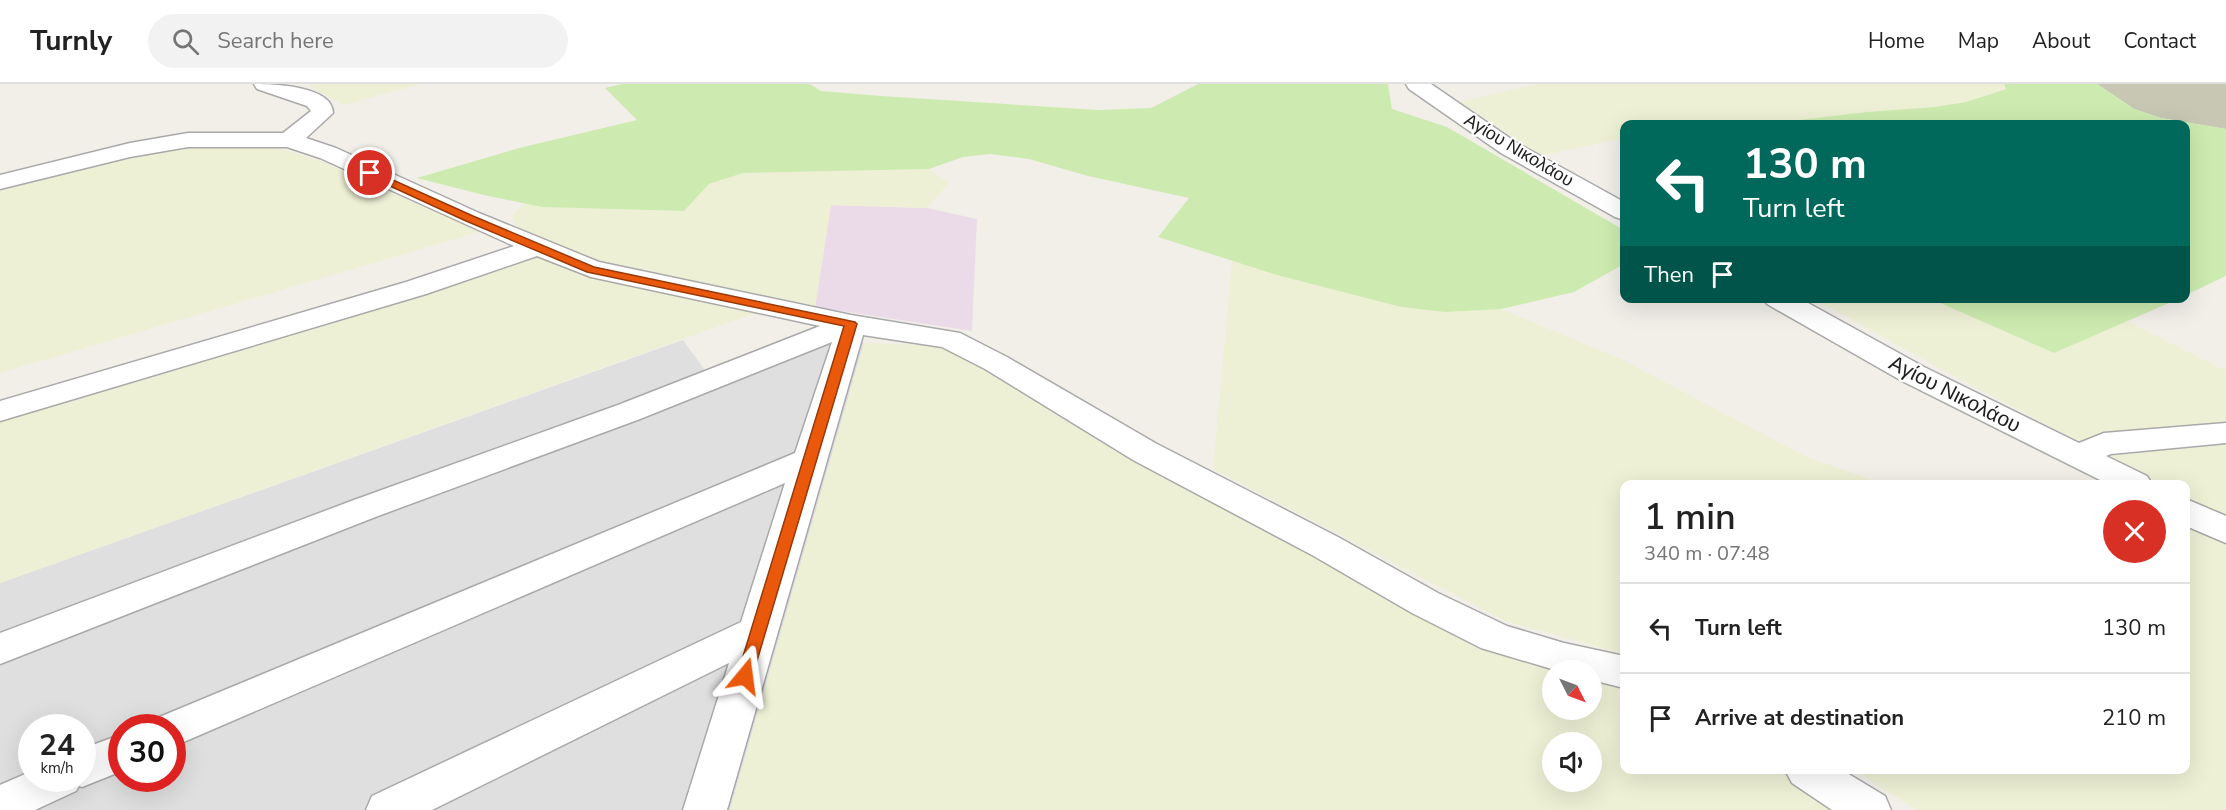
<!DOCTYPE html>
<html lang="en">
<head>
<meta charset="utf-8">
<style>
	:root { --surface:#fff; --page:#f2f2f2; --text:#222; --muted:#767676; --line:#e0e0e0 }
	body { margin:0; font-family:"Nunito Sans",sans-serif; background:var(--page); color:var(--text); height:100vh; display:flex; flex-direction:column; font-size:22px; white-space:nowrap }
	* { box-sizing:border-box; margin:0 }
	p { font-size:20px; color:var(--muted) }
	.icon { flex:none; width:33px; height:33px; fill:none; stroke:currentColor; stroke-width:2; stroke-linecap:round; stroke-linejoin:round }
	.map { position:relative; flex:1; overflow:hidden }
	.drawer { position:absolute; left:1620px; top:396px; width:570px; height:294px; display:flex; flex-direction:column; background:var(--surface); border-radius:12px; box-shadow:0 6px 24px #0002 }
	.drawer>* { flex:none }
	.top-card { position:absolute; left:1620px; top:36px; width:570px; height:183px; border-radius:12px; box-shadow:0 6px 24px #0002; background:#00695c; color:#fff; overflow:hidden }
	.needle { width:39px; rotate:132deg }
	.fabs { position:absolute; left:1542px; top:576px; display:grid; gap:12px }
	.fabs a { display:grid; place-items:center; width:60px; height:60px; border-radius:50%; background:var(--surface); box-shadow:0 6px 24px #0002; font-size:30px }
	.speed { position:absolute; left:18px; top:630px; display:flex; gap:12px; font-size:30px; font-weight:700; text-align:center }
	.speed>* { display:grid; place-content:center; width:78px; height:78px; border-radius:50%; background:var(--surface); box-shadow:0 6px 24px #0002; line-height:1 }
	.speed small { font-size:15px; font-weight:400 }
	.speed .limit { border:9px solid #d22; background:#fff; color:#111 }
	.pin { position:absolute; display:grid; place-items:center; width:51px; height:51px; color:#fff; margin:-26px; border:3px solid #fff; border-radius:50%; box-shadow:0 2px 6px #0007 }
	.me { position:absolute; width:66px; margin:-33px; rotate:16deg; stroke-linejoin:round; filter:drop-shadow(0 0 4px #0008) }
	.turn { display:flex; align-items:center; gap:21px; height:126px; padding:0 24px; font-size:27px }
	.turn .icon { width:78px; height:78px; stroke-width:2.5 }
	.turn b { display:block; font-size:42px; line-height:51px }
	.then { display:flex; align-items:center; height:57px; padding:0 24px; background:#0003; gap:12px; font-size:22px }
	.round { display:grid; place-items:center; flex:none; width:63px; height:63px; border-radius:32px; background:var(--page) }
	.summary { display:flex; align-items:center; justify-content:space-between; height:102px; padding:0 24px }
	h1 { font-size:36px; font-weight:600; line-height:45px }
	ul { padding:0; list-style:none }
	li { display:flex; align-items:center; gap:18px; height:90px; padding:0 24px; border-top:2px solid var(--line) }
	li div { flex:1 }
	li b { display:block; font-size:22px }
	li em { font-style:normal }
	header { display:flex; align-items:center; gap:36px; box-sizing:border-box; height:84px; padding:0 30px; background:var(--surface); border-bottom:2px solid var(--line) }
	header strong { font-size:28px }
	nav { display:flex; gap:33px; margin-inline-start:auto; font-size:21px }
	.search { width:420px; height:54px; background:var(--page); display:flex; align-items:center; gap:15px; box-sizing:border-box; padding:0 21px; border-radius:33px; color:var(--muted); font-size:22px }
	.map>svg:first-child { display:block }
</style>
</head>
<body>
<header>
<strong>Turnly</strong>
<div class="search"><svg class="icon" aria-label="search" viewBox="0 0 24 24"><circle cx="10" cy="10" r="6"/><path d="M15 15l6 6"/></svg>Search here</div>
<nav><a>Home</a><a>Map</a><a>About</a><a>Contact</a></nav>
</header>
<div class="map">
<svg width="2226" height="726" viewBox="0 0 2226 726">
	<rect width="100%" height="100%" fill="#f2efe9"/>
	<path fill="#e0dfdf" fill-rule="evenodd" d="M825,247L864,259L730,726H0V499L683,256L709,292ZM32,644H82V694H32ZM122,644H172V694H122Z"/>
	<path fill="#ebdbe8" d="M831,121L927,124L977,135L972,247L815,223Z"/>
	<path fill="#c7c7b4" d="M2097,0H2226V45L2161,34L2134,25Z"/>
	<g fill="#eef0d5" fill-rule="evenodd">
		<path d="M315,0H422L343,21L308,2Z"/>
		<path d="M1535,0H2004L2007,4L1966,18L1934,23L1867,28L1794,38L1765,40H1624V54L1541,72L1460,18Z"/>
		<path d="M263,59L329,80L363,97L482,147L0,289V103L181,60Z"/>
		<path d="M929,85L949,99L927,124L831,121L815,223L600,180L517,146L513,131L525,119L542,123L684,127L709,100L743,89Z"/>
		<path d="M535,169L764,226L0,499V331Z"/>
		<path d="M1232,176L1401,223L1445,228L1501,225L1623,276L1807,373L1884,400H1624V570L1505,537L1213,385Z"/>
		<path d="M1814,215H1931L2054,269L2126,237L2226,287V437L2186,415V400H2159L1926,277Z"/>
		<path d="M864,259L950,262L1503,565L1584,586H1552V626H1592V589L1624,597V686H1796L1858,726H730ZM1552,658H1592V698H1552Z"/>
		<path d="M2186,443L2222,448L2226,452V726H1917L1853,686H2186Z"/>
	</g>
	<g fill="#cdebb0">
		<path d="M622,0H810L821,7L881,12L1098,26L1151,24L1198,0H1388L1392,25L1447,43L1622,145L1624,147V180L1574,208L1501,225L1445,228L1401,223L1277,191L1158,153L1189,114L1088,92L1029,75L990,70L963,73L929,85L743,89L709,100L684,127L542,123L484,111L417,94L519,64L637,36L605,4Z"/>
		<path d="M2004,0H2097L2134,25L2161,34L2226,45V192L2186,211V40H1765L1867,28L1934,23L1966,18L2006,5Z"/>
		<path d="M1931,215H2178L2054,269Z"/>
	</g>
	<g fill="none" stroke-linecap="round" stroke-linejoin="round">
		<g stroke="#a9a9a9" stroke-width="3">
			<g id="minor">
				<path d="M254,0C274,0 333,2 333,29L306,54L336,64L479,129L599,178L851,231L960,249L1007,273L1157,360L1338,453L1438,509L1507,542L1564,559L1624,572V604L1592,596V586H1555L1481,564L1412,529L1312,471L1133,376L985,285L942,263L863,251L727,726H683L729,579L432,726H366L372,712L741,538L785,399L172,663V644H152L157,634L795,369L832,258L640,335L378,432L0,580V549L354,416L618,321L820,242L591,193L537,172L426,210L0,337V317L406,198L514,162L320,74L287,63H188L130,73L0,105V91L130,59L188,49H283L311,27L307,22L257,5Z"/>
				<path d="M1406,0H1431L1517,59L1624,118V136L1615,133L1501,69L1409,5Z"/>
				<path d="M1763,214H1799L1924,283L2079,359L2104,349L2226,339V359L2111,370L2106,372L2147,392L2152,400H2108L1902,297L1767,220Z"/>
				<path d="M2186,415L2226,432V459L2186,442Z"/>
				<path d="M122,650V687L82,703L79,702L76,707L35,726H0V701L32,687V694H82V665Z"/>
				<path d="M1785,686H1842L1885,712L1891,726H1832L1792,699Z"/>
			</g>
		</g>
		<use href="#minor" fill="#fff" fill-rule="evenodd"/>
	</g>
	<path fill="#ea580c" stroke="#983908" stroke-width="1.5" d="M366,87H373L473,132L594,183L855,238L857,240L751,597L745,599L739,597L737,592L844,242L587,188L466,137L366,91Z"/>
	<g text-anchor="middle" stroke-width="4.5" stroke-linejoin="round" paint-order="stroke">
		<g font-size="18" fill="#222" stroke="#fff">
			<text transform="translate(1519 66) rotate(31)" y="6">Αγίου Νικολάου</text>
		</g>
		<g font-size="21" fill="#222" stroke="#fff">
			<text transform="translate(1955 310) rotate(27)" y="7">Αγίου Νικολάου</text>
		</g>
	</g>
</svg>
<div class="fabs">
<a><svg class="needle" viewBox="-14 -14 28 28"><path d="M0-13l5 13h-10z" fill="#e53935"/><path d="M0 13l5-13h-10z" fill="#767676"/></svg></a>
<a><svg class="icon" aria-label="sound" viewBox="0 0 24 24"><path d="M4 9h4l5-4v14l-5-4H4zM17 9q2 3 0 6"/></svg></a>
</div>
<div class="speed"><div>24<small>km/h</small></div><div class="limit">30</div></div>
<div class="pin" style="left:370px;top:89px;background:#d93025"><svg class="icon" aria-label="arrive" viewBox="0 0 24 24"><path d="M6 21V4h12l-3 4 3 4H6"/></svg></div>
<svg class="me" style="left:745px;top:592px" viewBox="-20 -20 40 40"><path d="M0-17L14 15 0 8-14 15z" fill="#ea580c" stroke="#fff" stroke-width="4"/></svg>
<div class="top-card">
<div class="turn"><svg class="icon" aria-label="left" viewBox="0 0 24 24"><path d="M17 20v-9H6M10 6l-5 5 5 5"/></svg><div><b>130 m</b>Turn left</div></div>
<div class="then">Then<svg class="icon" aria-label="arrive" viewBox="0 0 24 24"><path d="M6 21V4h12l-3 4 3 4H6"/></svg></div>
</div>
<section class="drawer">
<div class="summary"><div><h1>1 min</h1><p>340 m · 07:48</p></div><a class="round" style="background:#d93025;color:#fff"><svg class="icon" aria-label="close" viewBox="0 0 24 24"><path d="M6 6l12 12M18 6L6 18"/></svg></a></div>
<ul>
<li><svg class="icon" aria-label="left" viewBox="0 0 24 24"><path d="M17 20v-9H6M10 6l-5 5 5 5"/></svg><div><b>Turn left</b></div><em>130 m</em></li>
<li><svg class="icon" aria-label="arrive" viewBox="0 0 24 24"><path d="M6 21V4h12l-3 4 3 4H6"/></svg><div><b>Arrive at destination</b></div><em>210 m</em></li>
</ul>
</section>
</div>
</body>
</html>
